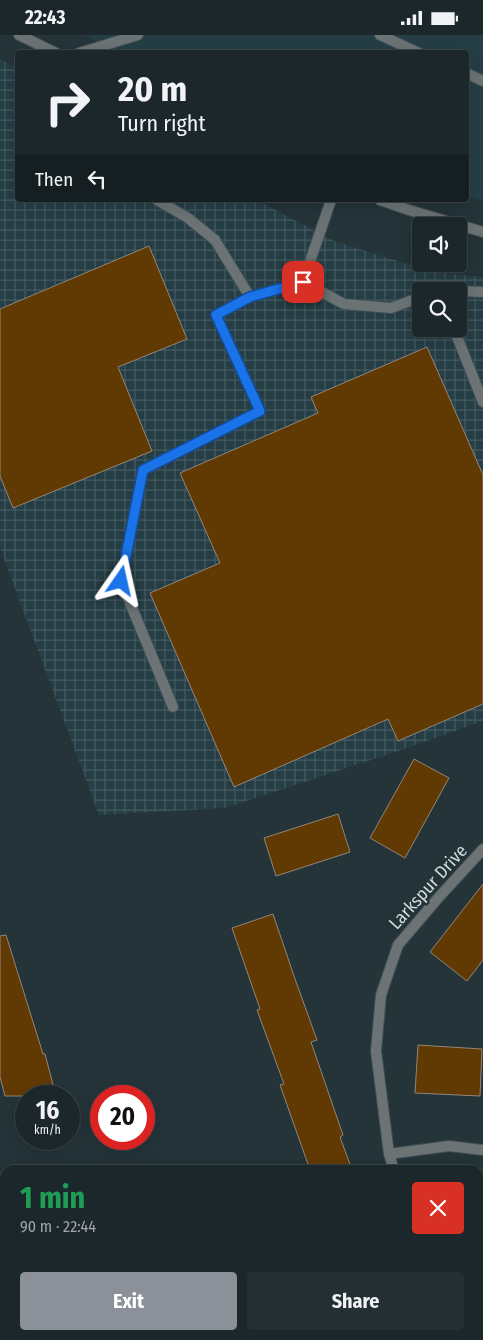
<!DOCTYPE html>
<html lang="en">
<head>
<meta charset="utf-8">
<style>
	:root { --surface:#1b272b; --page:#242f33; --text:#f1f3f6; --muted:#a0a5a9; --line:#394447; --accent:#8c9099 }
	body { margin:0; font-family:"Fira Sans Condensed",sans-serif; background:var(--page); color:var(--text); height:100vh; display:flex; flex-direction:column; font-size:19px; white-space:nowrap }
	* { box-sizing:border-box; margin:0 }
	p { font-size:16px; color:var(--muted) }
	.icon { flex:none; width:28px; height:28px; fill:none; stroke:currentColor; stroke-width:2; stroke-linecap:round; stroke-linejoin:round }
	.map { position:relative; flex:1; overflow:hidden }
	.sheet { position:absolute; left:0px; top:1130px; width:484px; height:175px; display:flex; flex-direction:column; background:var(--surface); border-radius:15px 15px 0 0; box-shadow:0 5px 20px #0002,0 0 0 1px var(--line) }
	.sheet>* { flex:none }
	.guide { position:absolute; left:15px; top:15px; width:454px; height:152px; border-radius:5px; box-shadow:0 5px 20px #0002,0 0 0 1px var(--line); background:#1b272b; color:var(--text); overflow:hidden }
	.controls { position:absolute; left:412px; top:182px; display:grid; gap:10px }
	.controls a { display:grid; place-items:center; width:55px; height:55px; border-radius:5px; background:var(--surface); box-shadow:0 5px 20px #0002,0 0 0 1px var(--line); font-size:25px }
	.speed { position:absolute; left:15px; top:1050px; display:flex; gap:10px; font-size:25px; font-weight:700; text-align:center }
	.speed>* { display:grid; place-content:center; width:65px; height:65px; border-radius:50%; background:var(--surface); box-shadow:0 5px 20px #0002,0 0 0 1px var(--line); line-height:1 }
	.speed small { font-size:12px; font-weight:400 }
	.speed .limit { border:8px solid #d22; background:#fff; color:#111 }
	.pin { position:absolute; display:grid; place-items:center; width:42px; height:42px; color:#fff; margin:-21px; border-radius:10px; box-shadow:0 2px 8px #0006 }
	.me { position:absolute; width:55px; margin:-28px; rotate:11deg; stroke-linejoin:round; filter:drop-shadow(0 0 4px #0008) }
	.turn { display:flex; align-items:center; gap:18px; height:105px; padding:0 20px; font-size:22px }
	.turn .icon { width:65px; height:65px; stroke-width:2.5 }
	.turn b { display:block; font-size:35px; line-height:42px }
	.then { display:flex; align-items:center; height:48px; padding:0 20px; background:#0003; gap:10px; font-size:19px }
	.round { display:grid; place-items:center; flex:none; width:52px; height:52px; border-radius:5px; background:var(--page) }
	.head { display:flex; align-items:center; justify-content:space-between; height:85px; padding:0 20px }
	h1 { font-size:30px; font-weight:700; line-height:38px; color:#1e9e55 }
	.action { display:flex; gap:10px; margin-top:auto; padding:10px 20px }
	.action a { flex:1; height:58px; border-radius:5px; background:var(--accent); color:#fff; font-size:20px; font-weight:700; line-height:58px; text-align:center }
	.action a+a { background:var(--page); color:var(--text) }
	.status { display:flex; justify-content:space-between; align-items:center; height:35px; padding:0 25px; background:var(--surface); direction:ltr }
	.status svg { height:14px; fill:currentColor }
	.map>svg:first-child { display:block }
</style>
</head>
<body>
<div class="status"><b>22:43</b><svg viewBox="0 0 49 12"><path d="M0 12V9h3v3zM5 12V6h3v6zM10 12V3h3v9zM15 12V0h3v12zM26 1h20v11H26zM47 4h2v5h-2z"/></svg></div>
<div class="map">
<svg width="483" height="1305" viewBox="0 0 483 1305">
	<defs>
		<pattern id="industrial-grid" width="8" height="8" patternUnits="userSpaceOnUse" patternTransform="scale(1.25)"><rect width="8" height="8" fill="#253e45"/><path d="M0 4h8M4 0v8" fill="none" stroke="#445960"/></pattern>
	</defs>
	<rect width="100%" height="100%" fill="#243439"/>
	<path fill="#253e45" d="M84,0H483V166L466,162V18H116Z"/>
	<path fill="url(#industrial-grid)" fill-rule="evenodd" d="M0,25L17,32L18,165H257L334,206L433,237L483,242V686L401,715L225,773L99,780L0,513ZM421,256H459V294H421Z"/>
	<g fill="#613903" stroke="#928679">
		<path d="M149,211L187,304L118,332L152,416L13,473L0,441V274Z"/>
		<path d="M427,312L483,440V669L398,706L388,684L234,752L150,558L220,528L180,438L318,378L311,362Z"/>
		<path d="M414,724L449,743L405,823L370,803Z"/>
		<path d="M338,779L350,817L276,841L264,803Z"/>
		<path d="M483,849V925L467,946L430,917Z"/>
		<path d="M273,879L295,944L317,1005L311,1007L343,1100L340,1102L352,1135H310L280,1050L284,1049L257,975L260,974L232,893Z"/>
		<path d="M6,900L43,1019H45L56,1061H5L0,1042V901Z"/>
		<path d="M418,1010L482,1014L480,1061L415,1058Z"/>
	</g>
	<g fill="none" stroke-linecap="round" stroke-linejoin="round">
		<g stroke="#404f54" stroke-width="12">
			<g id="service">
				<path d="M380,0L419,18"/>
				<path d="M79,18L138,0"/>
				<path d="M466,38L483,46"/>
				<path d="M157,165L188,183L215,205L250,262"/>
				<path d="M439,256H451"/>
				<path d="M459,256L483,257"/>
				<path d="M173,672L121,546L143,435L260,376"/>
			</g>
		</g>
		<g stroke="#404f54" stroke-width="12">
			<g id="minor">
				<path d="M303,247L344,269L391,273L421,262"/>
				<path d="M438,256H439"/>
				<path d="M454,294L483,367"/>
				<path d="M260,376L216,280L250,262L303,247L331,165"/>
				<path d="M389,1119L449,1111L483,1115"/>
				<path d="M394,1135L389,1119L376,1016L381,960L398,910L439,862L483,814"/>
				<path d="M440,1300L441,1305"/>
			</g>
		</g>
		<g stroke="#404f54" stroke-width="12">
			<g id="tertiary">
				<path d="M19,0L56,18"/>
				<path d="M380,165L409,175L483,197"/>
			</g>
		</g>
		<use href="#service" stroke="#6b7375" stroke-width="10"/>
		<use href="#minor" stroke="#6b7375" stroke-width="10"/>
		<use href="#tertiary" stroke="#6b7375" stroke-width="10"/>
	</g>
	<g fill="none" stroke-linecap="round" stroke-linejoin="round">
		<g stroke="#114b97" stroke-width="12">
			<path id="route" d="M121,546L143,435L260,376L216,280L250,262L303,247"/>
		</g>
		<use href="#route" stroke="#1a73e8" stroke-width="9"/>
	</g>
	<g text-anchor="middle" stroke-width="4.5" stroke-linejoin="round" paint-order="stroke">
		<g font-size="18" fill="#d2dce0" stroke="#243439">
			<text transform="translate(428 852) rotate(-48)" y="6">Larkspur Drive</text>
		</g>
	</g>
</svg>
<div class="controls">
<a><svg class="icon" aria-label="sound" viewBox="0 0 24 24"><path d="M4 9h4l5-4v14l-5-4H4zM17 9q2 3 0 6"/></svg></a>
<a><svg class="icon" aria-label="search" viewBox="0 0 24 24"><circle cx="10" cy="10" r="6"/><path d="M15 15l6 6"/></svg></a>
</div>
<div class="speed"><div>16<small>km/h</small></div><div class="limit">20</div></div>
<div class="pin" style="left:303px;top:247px;background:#d93025"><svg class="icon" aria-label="arrive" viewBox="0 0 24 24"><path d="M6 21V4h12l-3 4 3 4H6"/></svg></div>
<svg class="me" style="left:121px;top:546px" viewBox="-20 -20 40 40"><path d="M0-17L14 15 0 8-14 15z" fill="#1a73e8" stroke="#fff" stroke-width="4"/></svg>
<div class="guide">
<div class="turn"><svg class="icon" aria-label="right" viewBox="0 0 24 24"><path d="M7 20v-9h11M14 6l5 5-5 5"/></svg><div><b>20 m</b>Turn right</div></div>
<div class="then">Then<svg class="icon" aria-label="left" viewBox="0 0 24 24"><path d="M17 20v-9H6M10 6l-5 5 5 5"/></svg></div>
</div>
<section class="sheet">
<div class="head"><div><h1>1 min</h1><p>90 m · 22:44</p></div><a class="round" style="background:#d93025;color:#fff"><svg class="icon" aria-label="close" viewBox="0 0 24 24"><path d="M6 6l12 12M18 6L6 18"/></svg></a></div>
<div class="action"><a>Exit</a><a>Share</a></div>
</section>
</div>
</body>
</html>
